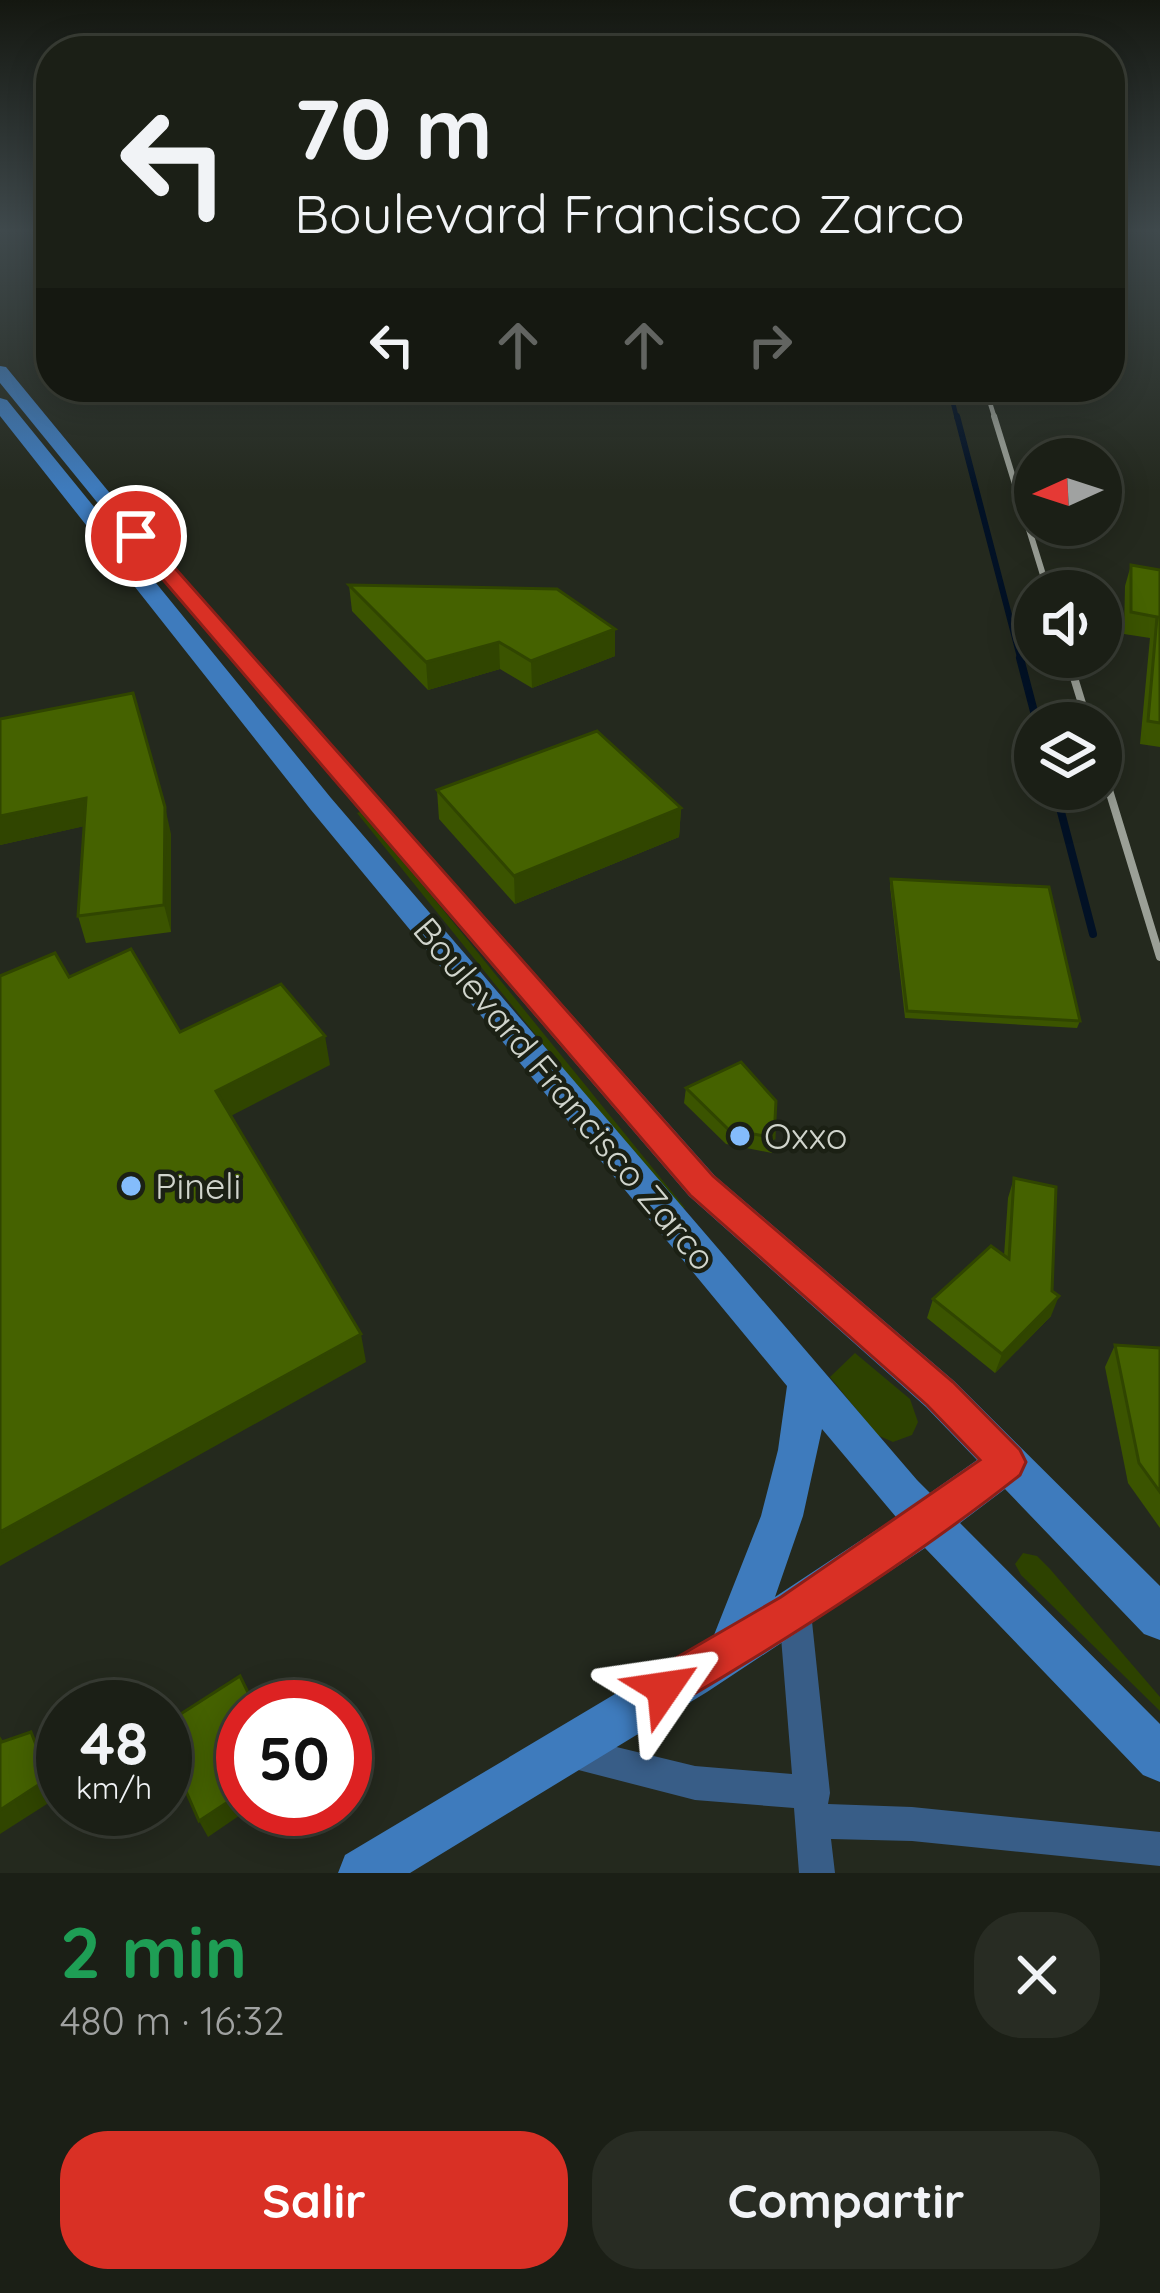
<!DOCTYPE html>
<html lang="es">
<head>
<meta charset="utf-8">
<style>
	:root { --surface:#1b1f16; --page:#282c23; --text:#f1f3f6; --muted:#a0a2a1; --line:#393d35; --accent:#d93025 }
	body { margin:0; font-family:Quicksand,sans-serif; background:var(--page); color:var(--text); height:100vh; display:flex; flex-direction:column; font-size:45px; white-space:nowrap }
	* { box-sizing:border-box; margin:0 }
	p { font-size:39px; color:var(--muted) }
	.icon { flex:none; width:66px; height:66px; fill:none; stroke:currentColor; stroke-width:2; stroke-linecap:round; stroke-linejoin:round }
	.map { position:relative; height:1873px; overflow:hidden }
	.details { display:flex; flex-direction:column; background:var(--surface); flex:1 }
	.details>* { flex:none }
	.hud { position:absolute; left:36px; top:36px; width:1089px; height:366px; border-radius:48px; box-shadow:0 6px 30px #0003,0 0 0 3px var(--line); background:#1b1f16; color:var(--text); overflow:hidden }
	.needle { width:78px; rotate:267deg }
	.fabs { position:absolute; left:1014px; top:438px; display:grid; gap:24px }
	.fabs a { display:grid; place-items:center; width:108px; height:108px; border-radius:50%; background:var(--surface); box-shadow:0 6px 30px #0003,0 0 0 3px var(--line); font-size:60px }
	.speed { position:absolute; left:36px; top:1680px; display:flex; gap:24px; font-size:60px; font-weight:700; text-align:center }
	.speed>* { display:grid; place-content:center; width:156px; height:156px; border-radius:50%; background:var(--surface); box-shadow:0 6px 30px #0003,0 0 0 3px var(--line); line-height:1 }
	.speed small { font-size:30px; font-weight:400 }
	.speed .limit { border:18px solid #d22; background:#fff; color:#111 }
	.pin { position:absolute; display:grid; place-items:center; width:102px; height:102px; color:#fff; margin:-51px; border:6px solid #fff; border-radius:50%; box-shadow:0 3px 12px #0007 }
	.me { position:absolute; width:132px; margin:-66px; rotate:58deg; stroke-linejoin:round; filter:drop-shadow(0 0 9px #0008) }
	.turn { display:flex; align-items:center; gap:42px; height:252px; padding:0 60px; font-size:54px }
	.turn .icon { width:156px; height:156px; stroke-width:2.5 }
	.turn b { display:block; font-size:84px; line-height:102px }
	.lanes { display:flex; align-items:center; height:114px; padding:0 60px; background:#0003; justify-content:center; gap:60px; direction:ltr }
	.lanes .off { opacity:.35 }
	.round { display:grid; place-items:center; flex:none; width:126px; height:126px; border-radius:48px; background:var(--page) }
	.headline { display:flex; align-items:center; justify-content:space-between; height:204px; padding:0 60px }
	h1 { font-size:72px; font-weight:700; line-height:90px; color:#1e9e55 }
	.primary-button { display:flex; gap:24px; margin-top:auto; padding:24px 60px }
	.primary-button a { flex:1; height:138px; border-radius:48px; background:var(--accent); color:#fff; font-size:48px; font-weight:700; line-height:138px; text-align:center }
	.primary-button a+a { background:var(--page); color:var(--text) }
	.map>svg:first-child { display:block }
</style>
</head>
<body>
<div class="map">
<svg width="1160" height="1873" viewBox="0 0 1160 1873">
	<rect width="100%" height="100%" fill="#24291e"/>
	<g fill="#2d4200">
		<path d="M363,811L685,1208H675L357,813Z"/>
		<path d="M855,1353L910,1399L918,1422L912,1435L893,1442L877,1435L830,1377Z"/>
		<path d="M1023,1553L1037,1556L1050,1569L1160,1697V1711L1021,1575L1015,1564Z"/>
	</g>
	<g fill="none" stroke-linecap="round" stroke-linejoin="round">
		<path stroke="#021125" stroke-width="4.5" d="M949,387L957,419"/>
		<path stroke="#021125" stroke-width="6" d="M957,416L1021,661"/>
		<g stroke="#021125" stroke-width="8">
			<path d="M1020,658L1037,723"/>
			<path d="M1055,789L1093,934"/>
		</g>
		<path fill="#385d87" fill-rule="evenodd" d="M795,1596L806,1601L811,1612L830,1793L828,1804L912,1807L1160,1832V1866L912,1841L831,1839L835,1873H799L794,1808L695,1800L559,1765L554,1753L559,1741L571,1736L695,1766L792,1774L779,1612L784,1601Z"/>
		<path fill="#3e7bbd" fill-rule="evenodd" d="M0,366L6,367L132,520L715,1176L954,1381L1160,1586V1640L1144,1634L1005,1489L960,1523L1160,1724V1782L1143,1775L925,1548L707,1692L410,1873H338L345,1855L714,1635L761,1516L778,1450L787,1386L311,810L0,416V398L7,400L331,798L917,1480L930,1493L977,1460L926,1407L689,1196L118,528L0,383ZM822,1429L896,1517L775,1597L803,1516Z"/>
		<path stroke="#9ba097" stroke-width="4.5" d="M985,387L995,419"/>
		<path stroke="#9ba097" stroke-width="6" d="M994,416L1048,591"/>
		<g stroke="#9ba097" stroke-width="8">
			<path d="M1068,658L1088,723"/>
			<path d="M1101,764L1160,957"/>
		</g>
	</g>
	<g fill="#3b5400">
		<path d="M1131,565L1160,570V747L1140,744L1150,638L1124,634L1125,586Z"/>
		<path d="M349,585L615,656L532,688L500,669L428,690L352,611Z"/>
		<path d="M0,719L171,834V932L86,943L78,916L84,826L0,845Z"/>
		<path d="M437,790L681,808L679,837L515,904L439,819Z"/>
		<path d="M891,879L1080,1021L1077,1028L905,1018L890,886Z"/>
		<path d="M686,1088L774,1138L772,1153L726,1144L684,1103Z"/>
		<path d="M1014,1178L1051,1316L995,1373L927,1318L933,1299L1004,1256L1008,1198Z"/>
		<path d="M1115,1345L1160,1348V1528L1128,1483L1105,1367Z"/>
	</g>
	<g fill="#304500">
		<path d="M615,629V656L532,688L531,661Z"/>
		<path d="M499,642L500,669L428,690L426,662Z"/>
		<path d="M86,798L94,824L0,845V816Z"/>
		<path d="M165,807L171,834V932L164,905Z"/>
		<path d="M681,808L679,837L515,904L514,876Z"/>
		<path d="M325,1036L330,1065L223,1120L216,1091Z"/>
		<path d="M1059,1296L1051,1316L995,1373L1002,1354Z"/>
		<path d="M361,1334L366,1362L0,1566V1532Z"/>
		<path d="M31,1732L43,1750L61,1795L0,1834V1810Z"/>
		<path d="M243,1792V1809H249L208,1837L199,1821Z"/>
	</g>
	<g fill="#456200" stroke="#304500" stroke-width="3">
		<path d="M1131,565L1160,570V723L1148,721L1157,617L1131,612Z"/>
		<path d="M349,585L557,589L615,629L531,661L499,642L426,662Z"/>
		<path d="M133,693L165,807L164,905L78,916L86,798L0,816V719Z"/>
		<path d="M597,731L681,808L514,876L437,790Z"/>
		<path d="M891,879L1049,887L1080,1021L907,1011Z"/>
		<path d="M131,949L180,1032L281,984L325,1036L216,1091L361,1334L0,1532V976L55,953L69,977Z"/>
		<path d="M741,1062L776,1101L774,1138L728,1129L686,1088Z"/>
		<path d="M1014,1178L1056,1187L1052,1291L1059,1296L1002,1354L933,1299L991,1246L1009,1259Z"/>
		<path d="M1115,1345L1160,1348V1492L1139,1463Z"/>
		<path d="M240,1676L255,1707H243V1792L199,1821L165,1743V1724Z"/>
		<path d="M31,1732L49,1778L0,1810V1739L2,1742Z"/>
	</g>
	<linearGradient id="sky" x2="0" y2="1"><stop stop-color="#141710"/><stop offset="0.47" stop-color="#3f494c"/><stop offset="1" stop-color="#3f494c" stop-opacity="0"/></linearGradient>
	<rect width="1160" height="491" fill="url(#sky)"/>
	<path fill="#d93025" stroke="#8d1f18" stroke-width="3" d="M129,532H143L713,1176L953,1382L1020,1450L1026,1462L1020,1475C912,1560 798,1633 679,1703L664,1709L650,1703L643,1688L650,1673L781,1597L980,1460L927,1405L690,1195L129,540Z"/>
	<g fill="#84bcfb" stroke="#1b2014" stroke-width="4.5">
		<circle cx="740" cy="1136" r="12"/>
		<circle cx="131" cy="1186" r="12"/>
	</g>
	<g text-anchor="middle" stroke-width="9" stroke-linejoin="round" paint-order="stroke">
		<g font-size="36" fill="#d0d4cc" stroke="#1b2014">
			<text transform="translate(565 1094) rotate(50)" y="13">Boulevard Francisco Zarco</text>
		</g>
		<g font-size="36" fill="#d0d4cc" stroke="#1b2014" text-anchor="start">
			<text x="764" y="1149">Oxxo</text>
			<text x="155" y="1199">Pineli</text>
		</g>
	</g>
</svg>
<div class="fabs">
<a><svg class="needle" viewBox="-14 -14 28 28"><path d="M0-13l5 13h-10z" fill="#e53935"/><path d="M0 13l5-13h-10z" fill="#a0a2a1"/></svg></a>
<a><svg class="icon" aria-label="sound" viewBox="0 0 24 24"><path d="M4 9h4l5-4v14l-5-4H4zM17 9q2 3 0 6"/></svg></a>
<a><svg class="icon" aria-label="layers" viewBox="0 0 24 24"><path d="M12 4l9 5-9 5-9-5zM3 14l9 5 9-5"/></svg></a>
</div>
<div class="speed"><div>48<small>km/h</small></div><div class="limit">50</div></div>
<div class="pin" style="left:136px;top:536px;background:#d93025"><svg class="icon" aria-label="arrive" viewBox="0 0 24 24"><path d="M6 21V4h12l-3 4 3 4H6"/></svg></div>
<svg class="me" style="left:664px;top:1688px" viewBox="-20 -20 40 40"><path d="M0-17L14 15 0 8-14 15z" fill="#d93025" stroke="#fff" stroke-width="4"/></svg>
<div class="hud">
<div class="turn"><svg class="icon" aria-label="left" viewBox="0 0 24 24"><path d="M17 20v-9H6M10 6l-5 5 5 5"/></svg><div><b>70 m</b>Boulevard Francisco Zarco</div></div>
<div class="lanes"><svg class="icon" aria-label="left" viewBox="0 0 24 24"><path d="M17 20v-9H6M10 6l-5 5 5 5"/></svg><svg class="icon off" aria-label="ahead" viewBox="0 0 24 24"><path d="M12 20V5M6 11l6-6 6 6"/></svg><svg class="icon off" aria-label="ahead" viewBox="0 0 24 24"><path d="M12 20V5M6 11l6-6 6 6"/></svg><svg class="icon off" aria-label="right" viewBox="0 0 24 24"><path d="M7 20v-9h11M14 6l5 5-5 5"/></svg></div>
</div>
</div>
<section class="details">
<div class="headline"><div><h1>2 min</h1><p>480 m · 16:32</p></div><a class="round"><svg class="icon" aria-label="close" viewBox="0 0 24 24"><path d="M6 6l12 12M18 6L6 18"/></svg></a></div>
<div class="primary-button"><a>Salir</a><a>Compartir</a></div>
</section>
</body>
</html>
